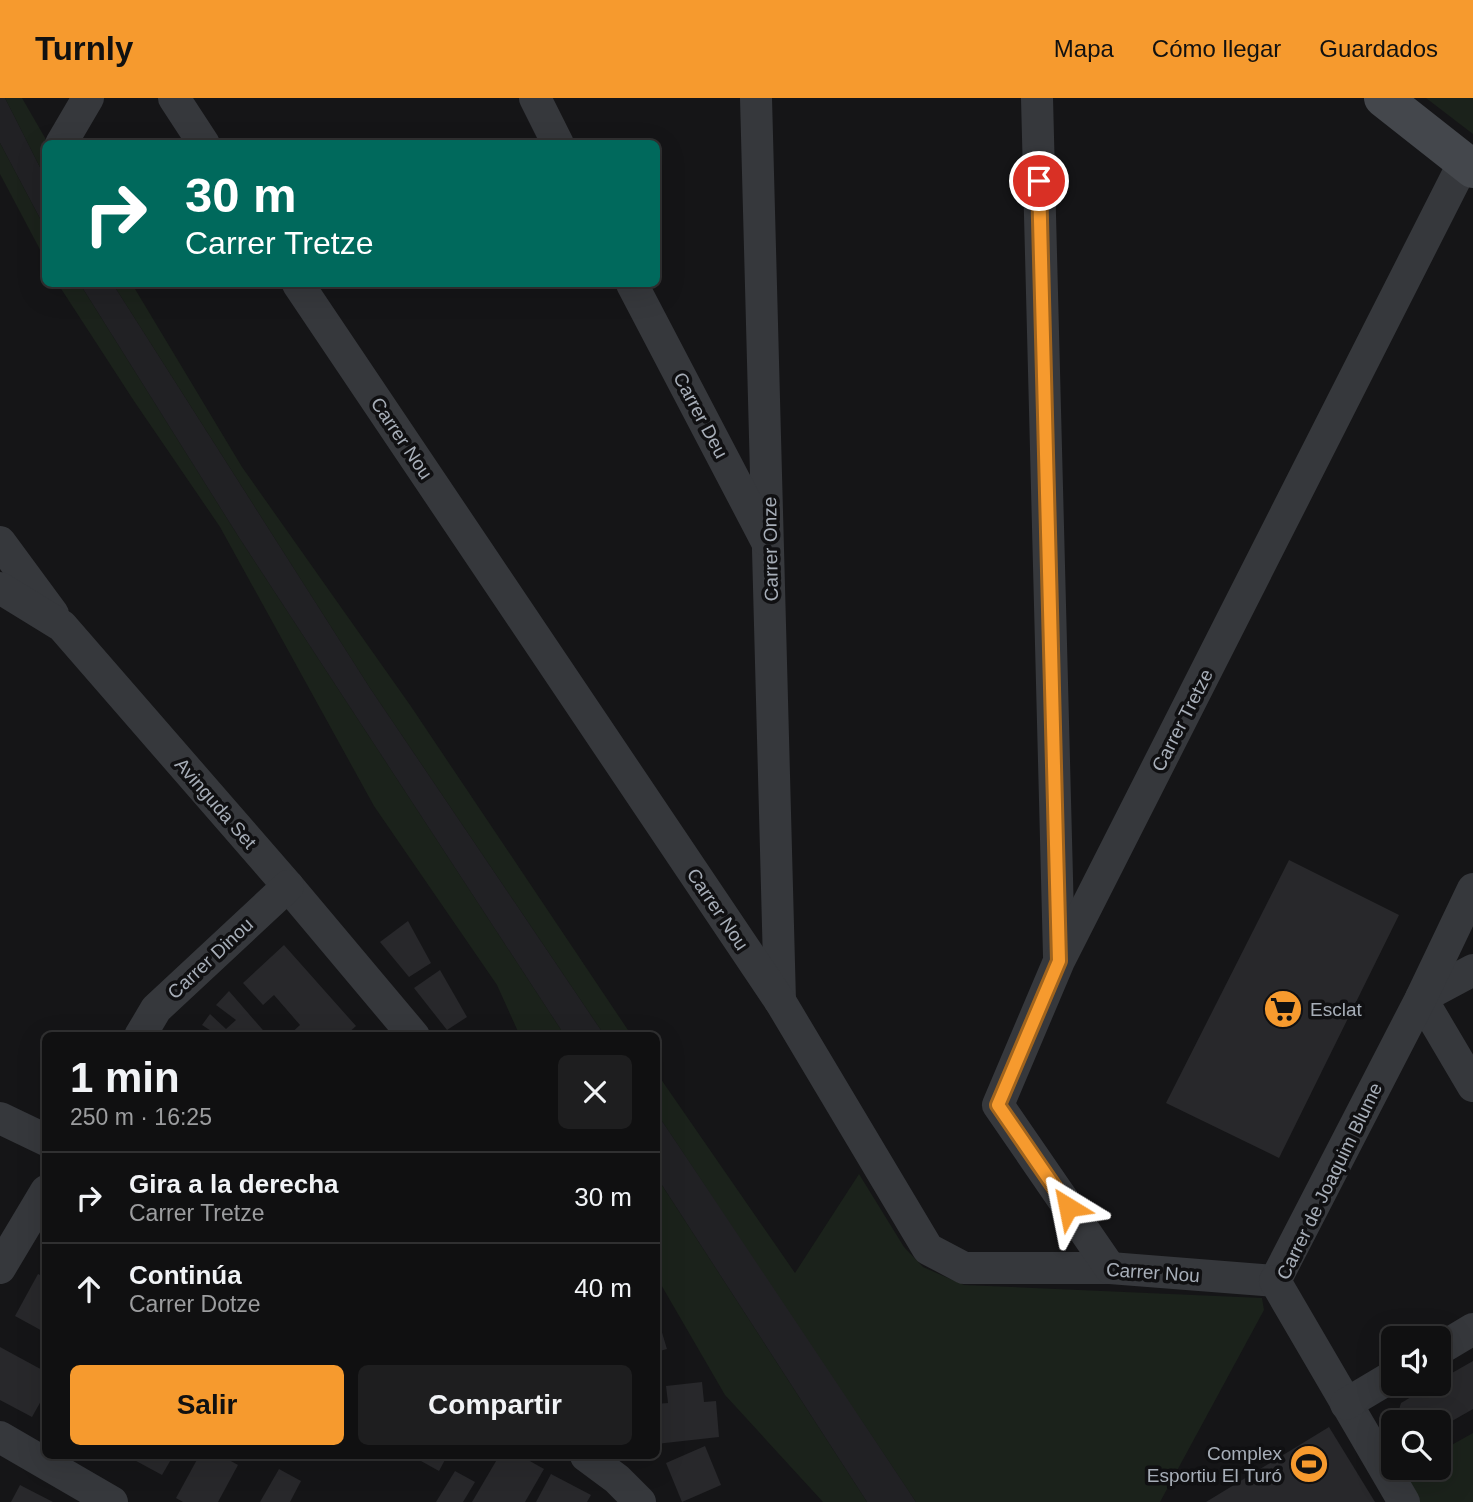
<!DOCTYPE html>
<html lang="es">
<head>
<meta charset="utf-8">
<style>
	:root { --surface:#101011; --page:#1e1e1f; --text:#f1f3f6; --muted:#9c9d9f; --line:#303031; --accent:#f69a2e }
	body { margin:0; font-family:Arial,sans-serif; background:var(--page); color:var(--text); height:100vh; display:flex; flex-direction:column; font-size:26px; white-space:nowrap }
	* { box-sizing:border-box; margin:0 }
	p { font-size:23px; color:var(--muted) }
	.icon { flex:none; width:38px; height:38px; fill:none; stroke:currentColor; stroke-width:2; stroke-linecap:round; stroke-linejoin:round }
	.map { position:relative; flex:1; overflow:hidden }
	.panel { position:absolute; left:42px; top:934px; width:618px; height:427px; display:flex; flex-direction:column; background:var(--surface); border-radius:10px; box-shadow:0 7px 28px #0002,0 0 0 2px var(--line) }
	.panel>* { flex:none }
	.guide { position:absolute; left:42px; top:42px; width:618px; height:147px; border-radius:10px; box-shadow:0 7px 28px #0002,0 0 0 2px var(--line); background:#00695c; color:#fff; overflow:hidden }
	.buttons { position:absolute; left:1381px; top:1228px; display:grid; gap:14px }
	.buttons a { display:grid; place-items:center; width:70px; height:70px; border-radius:10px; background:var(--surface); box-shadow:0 7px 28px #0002,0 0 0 2px var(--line); font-size:35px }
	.pin { position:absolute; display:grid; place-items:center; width:60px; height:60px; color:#fff; margin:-30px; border:4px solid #fff; border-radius:50%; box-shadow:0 2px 7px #0007 }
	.me { position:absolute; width:77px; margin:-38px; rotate:325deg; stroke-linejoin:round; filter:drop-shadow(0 0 5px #0008) }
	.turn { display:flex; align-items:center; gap:24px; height:147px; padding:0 28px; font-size:32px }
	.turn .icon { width:91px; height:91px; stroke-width:2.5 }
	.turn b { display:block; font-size:49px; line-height:60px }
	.round { display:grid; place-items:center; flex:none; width:74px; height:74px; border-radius:10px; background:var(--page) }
	.head { display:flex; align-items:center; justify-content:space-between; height:119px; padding:0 28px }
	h1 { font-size:42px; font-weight:600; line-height:52px }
	.button { display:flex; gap:14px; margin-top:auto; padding:14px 28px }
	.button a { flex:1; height:80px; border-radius:10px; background:var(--accent); color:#111; font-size:28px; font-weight:600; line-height:80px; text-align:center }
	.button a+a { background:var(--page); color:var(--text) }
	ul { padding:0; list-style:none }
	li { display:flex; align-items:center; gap:21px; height:91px; padding:0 28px; border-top:2px solid var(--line) }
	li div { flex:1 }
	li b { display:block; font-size:26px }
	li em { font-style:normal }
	header { display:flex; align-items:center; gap:42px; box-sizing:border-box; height:98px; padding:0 35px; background:var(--accent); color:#111 }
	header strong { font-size:33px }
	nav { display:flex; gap:38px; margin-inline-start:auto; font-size:24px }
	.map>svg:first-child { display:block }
</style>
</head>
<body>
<header>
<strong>Turnly</strong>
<nav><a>Mapa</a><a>Cómo llegar</a><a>Guardados</a></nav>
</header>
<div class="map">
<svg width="1473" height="1404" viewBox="0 0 1473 1404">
	<rect width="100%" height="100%" fill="#151517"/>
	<g fill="#212124">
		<path d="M0,0H5L45,79V130L0,45Z"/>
		<path d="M80,186H113L370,590L605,938H565L238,438Z"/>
		<path d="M656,1014L778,1195L916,1404H867L656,1078Z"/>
	</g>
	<g fill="#1b221b">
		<path d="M5,0H22L48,45L46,46L45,79Z"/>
		<path d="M1426,0H1473V36Z"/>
		<path d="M0,45L45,130V161L0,76Z"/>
		<path d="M58,186H80L238,438L565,938H520L497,887L374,708L220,429L134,303Z"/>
		<path d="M113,186H132L242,369L410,607L632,938H605L370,590Z"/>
		<path d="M656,974L795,1175L859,1076L904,1149L923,1169L964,1187L1262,1200L1264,1212L1160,1404H916L656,1014Z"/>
		<path d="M656,1078L867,1404H823L725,1297L656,1178Z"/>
		<path d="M1473,1335V1404H1405L1390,1381L1409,1370H1438L1439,1354Z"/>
	</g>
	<g fill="#28282b">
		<path d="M1289,762L1399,817L1279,1060L1166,1005Z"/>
		<path d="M408,823L431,865L409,879L380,844Z"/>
		<path d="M284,847L356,928L345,938H288L300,927L274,897L263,907L243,885Z"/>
		<path d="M440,872L467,919L447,932L414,890Z"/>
		<path d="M229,893L268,938H219L202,927L210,916L226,931L236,922L216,907Z"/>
		<path d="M38,1176L46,1180V1235L15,1218Z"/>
		<path d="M656,1215L667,1251L656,1254Z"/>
		<path d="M0,1249L46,1274V1294L32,1319L0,1302Z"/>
		<path d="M1473,1263V1311L1438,1331V1325H1395L1401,1305L1433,1286H1438V1283Z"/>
		<path d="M702,1284L704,1304L716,1303L719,1339L656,1346V1306L668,1305L666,1288Z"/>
		<path d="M1329,1329L1375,1404H1206Z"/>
		<path d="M705,1348L721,1387L682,1404L666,1365Z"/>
		<path d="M127,1358H173L162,1377Z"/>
		<path d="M199,1358H222L238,1367L218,1404H183L176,1400Z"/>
		<path d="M412,1358H447L439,1373Z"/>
		<path d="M499,1358H521L544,1371L525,1404H472Z"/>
		<path d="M279,1371L301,1383L290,1404H260Z"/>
		<path d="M455,1373L475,1384L463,1404H436Z"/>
		<path d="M551,1376L591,1397L587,1404H536Z"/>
		<path d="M20,1387L53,1404H11Z"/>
	</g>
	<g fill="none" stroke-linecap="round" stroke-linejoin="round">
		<g stroke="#36383c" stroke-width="32">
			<path d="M174,0L204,46"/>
			<path d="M535,0L558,46"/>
			<path d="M756,0L780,903"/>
			<path d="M1037,0L1059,858"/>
			<path d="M61,46L88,0"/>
			<path d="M298,186L780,903L928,1151L964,1170H1110L1275,1183"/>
			<path d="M632,186L766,442"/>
			<path d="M0,444L53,516"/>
			<path d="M0,490L62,528L288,788L414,938"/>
			<path d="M1473,872L1421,900L1473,988"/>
			<path d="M140,938L156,911L288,788"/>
			<path d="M0,1020L46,1042"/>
			<path d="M0,1170L46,1093"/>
			<path d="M1110,1170L998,1007L1059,863L1464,64"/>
			<path d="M1275,1183L1421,900L1473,791"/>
			<path d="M1275,1183L1404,1404"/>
			<path d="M1438,1252L1473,1231"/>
			<path d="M1346,1306L1393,1278"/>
			<path d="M0,1339L112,1404"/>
			<path d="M586,1358L617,1381L640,1404"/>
		</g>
		<path stroke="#44474c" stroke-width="38" d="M1383,0L1473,71"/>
	</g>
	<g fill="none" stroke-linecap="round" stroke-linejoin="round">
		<g stroke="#a0641e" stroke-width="18">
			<path id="route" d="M1039,83L1059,863L998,1007L1068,1109"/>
		</g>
		<use href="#route" stroke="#f69a2e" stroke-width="12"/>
	</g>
	<defs>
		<g id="supermarket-disc" transform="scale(2.0125)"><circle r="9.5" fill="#f69a2e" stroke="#101012"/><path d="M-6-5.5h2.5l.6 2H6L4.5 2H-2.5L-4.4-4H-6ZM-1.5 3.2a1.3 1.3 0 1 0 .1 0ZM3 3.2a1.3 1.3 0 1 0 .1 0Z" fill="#111"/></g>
		<g id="stadium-disc" transform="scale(2.0125)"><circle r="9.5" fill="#f69a2e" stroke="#101012"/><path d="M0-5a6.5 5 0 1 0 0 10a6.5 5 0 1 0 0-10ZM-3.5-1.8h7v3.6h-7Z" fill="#111"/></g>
	</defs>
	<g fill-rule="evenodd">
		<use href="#supermarket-disc" x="1283" y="911"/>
		<use href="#stadium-disc" x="1309" y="1366"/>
	</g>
	<g text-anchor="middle" stroke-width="7" stroke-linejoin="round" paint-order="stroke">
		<g font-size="19" fill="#a7aeb8" stroke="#101012">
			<text transform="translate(701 317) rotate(62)" y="7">Carrer Deu</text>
			<text transform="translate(402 340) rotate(56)" y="7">Carrer Nou</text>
			<text transform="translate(770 451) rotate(-91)" y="7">Carrer Onze</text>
			<text transform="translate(1182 622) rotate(-63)" y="7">Carrer Tretze</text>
			<text transform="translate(216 705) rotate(49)" y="7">Avinguda Set</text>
			<text transform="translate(718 811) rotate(56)" y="7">Carrer Nou</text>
			<text transform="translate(210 860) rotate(-43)" y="7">Carrer Dinou</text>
			<text transform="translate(1329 1083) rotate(-64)" y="7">Carrer de Joaquim Blume</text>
			<text transform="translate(1153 1174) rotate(4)" y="7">Carrer Nou</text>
		</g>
		<g font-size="19" fill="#a7aeb8" stroke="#101012" text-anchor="start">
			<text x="1310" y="918">Esclat</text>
			<text x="1282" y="1362" text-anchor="end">Complex<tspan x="1282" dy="22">Esportiu El Turó</tspan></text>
		</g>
	</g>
</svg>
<div class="buttons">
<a><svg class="icon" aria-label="sound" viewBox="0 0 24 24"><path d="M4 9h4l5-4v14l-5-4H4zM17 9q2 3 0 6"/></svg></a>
<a><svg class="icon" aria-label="search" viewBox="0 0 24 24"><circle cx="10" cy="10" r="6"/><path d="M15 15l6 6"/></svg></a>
</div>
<div class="pin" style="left:1039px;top:83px;background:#d93025"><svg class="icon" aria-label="arrive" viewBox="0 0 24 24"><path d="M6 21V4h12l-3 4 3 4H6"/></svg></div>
<svg class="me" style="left:1068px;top:1109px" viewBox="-20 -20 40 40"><path d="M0-17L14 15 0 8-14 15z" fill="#f69a2e" stroke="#fff" stroke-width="4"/></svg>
<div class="guide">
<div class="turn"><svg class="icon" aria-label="right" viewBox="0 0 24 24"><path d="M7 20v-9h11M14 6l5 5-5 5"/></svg><div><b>30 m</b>Carrer Tretze</div></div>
</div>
<section class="panel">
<div class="head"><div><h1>1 min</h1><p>250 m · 16:25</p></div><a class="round"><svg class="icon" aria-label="close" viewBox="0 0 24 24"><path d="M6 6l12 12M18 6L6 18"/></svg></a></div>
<ul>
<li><svg class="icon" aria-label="right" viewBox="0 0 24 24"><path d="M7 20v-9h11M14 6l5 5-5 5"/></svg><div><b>Gira a la derecha</b><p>Carrer Tretze</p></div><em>30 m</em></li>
<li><svg class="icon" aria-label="ahead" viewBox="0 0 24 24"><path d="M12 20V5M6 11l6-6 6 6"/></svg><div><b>Continúa</b><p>Carrer Dotze</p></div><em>40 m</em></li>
</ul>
<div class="button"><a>Salir</a><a>Compartir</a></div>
</section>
</div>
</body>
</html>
